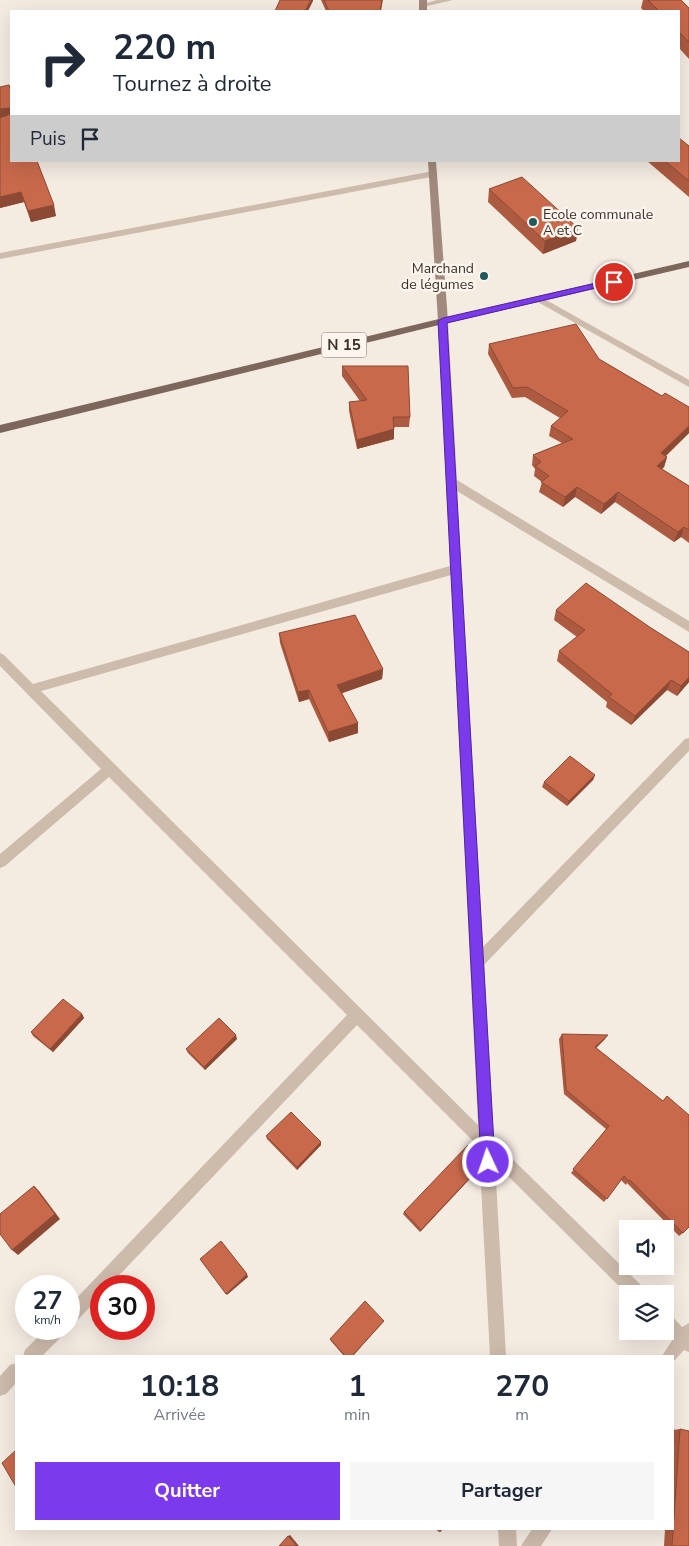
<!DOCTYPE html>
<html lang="fr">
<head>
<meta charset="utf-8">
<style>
	:root { --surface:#fff; --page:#f6f6f7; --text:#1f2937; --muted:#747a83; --accent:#7c3aed }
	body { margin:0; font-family:"Nunito Sans",sans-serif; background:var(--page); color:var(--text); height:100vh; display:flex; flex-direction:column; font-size:19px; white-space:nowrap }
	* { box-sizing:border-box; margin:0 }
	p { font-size:16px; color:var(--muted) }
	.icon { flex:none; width:28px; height:28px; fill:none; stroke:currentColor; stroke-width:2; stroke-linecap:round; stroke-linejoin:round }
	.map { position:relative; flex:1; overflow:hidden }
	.sheet { position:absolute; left:15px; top:1355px; width:659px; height:175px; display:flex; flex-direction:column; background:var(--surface); border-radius:0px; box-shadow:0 5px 20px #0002 }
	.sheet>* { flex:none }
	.hud { position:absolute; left:10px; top:10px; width:670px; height:152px; border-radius:0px; box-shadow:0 5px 20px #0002; background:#fff; color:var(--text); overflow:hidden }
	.controls { position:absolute; left:619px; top:1220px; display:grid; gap:10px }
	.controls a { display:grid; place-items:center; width:55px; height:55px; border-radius:0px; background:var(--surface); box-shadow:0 5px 20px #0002; font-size:25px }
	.speed { position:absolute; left:15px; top:1275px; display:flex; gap:10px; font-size:25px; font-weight:700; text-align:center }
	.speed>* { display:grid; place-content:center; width:65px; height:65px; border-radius:50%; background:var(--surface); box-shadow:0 5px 20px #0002; line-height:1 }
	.speed small { font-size:12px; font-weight:400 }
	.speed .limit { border:8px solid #d22; background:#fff; color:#111 }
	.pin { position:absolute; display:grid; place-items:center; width:42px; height:42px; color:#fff; margin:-21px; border:2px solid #fff; border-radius:50%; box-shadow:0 1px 5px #0007 }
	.me { position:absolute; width:55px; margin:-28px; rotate:357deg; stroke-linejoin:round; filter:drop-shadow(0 0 4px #0008) }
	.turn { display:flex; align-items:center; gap:18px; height:105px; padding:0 20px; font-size:22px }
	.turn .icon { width:65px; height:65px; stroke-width:2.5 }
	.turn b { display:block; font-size:35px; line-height:42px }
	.then { display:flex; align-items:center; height:48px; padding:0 20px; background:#0003; gap:10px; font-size:19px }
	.eta { display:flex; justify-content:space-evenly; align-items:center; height:85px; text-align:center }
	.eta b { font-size:30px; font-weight:700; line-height:35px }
	.button { display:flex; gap:10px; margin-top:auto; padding:10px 20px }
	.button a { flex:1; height:58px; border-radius:0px; background:var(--accent); color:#fff; font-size:20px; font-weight:700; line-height:58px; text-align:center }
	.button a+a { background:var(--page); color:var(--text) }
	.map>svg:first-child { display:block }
</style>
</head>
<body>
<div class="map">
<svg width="689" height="1546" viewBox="0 0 689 1546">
	<rect width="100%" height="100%" fill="#f4ebe1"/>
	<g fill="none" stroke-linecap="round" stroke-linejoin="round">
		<g fill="#cdbbac" fill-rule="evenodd">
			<path d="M437,0H453L423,7L419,5Z"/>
			<path d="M433,171L437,174L436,176L0,259V253Z"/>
			<path d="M539,296L689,380V387L536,301V297Z"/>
			<path d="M443,318L448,321L457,480L689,621V632L457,491L483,947L685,739L689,738V751L484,965L494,1141L644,1288L646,1294L628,1295L495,1163L506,1356H490L479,1147L357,1025L109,1286H101V1295L75,1323L69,1325V1306L347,1015L109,777L5,866L0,868V854L101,769L0,666V653L4,655L33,684L450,566L438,321ZM451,575L478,1125L41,691Z"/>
			<path d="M665,1313L671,1315L682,1327L689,1323V1352L684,1350L672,1363V1356H662L673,1339L664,1331Z"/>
			<path d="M46,1329H65L63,1335L42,1356H23L25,1350Z"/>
			<path d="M16,1363V1383L6,1394L0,1396V1376L10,1365Z"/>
			<path d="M498,1529H516L517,1546H499Z"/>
			<path d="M532,1529H552L541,1546H521Z"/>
		</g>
		<g fill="#a18a7d" fill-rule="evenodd">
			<rect x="419" y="0" width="8" height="11"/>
			<path d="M428,161H436L448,321L443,324L438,321Z"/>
		</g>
		<path fill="#7d675c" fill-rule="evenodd" d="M689,261V267L443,324L0,433V425L443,318Z"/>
	</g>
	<g fill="#ac5a40">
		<path d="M321,0H383L381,11H326Z"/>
		<path d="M643,0H681L689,8V59L679,48V11H644L641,8Z"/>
		<path d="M0,87L56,216L31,222L24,202L0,208Z"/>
		<path d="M689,146V197L647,161H679Z"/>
		<path d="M489,189L578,228L576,241L543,254L488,202Z"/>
		<path d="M489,344L599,359L662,396L689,407V433L666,456L667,457L664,467L662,469L689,486V543L681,537L674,542L615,502L601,514L575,497L563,507L539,492L542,482L534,476L535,469L532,465L533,455L562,443L549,436L551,426L560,418L525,397L512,398L488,354Z"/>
		<path d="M342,366L410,417L409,427H394V439L357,449L349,411V402L360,401L342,376Z"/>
		<path d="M556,610L651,628L689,652V682L677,696L667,690L631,725L606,707L607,702L557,661L559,651L577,637L554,620Z"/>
		<path d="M279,633L383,669L382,679L342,693L358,723V733L329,742L309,699L299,702L280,643Z"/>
		<path d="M595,775L593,780L567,806L542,787L544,782Z"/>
		<path d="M82,1014L84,1018L53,1052L33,1036L31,1032Z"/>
		<path d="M562,1034L605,1039L596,1048L688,1124L683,1233L679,1236L627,1183L626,1185L621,1180L604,1202L571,1173L606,1129L564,1094L559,1039Z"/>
		<path d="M237,1039L205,1070L188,1053L186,1049Z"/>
		<path d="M266,1136L321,1145L297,1170L267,1139Z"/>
		<path d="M478,1170L420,1232L403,1214L404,1212Z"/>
		<path d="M384,1321L383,1322L353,1356H344L331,1341L330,1339Z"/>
		<path d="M680,1429L689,1546H664L665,1529H672L673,1430Z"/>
	</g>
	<g fill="#8c4a34">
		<path d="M311,0H313V1L308,11H305Z"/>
		<path d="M10,108L11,115L0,121V109Z"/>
		<path d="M21,192L24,202L0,208V197Z"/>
		<path d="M54,205L56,216L31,222L28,211Z"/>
		<path d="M578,228L576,241L543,254L545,241Z"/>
		<path d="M689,426V433L658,463L661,453Z"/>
		<path d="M394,429V439L357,449V440Z"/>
		<path d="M667,457L664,467L654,476L657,466Z"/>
		<path d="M577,487L575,497L563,507L565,497Z"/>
		<path d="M618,492L615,502L601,514L604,504Z"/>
		<path d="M684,527L681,537L674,542L678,532Z"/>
		<path d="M383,669L382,679L337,695V685Z"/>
		<path d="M689,677V682L677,696L681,686Z"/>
		<path d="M671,680L667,690L631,725L635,716Z"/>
		<path d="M309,690V699L299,702L298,692Z"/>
		<path d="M358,723V733L329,742L328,732Z"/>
		<path d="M595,775L593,780L567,806L569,801Z"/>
		<path d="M82,1014L84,1018L53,1052L50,1049Z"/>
		<path d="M236,1035L237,1039L205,1070L204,1067Z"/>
		<path d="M608,1035L605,1039L593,1051L595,1047Z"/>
		<path d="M321,1142V1145L297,1170V1167Z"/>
		<path d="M480,1167L478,1170L420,1232L421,1230Z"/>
		<path d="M34,1186L39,1191L60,1219L18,1255L12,1250Z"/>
		<path d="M247,1274L248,1277L227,1295L226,1294Z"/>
		<path d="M290,1535L299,1546H297L288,1536Z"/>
	</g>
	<g fill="#c8694b" stroke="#8c4a34">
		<path d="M280,0H311L305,11H275Z"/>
		<path d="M324,0H382L380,11H329Z"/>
		<path d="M648,0H681L689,8V42L679,32V11H659Z"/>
		<path d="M9,85L11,91V161H37L54,205L28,211L21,192L0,197V118L10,114V108L0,109V87Z"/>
		<path d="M679,138L689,146V181L665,161H679Z"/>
		<path d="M522,177L578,228L545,241L489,189Z"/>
		<path d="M576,324L599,359L662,396L665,393L689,407V426L661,453L667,457L657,466L689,486V530L684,527L678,532L618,492L604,504L577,487L565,497L541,482L549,476L535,466L541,462L533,455L573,439L551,426L568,411L527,387L513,388L489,344Z"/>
		<path d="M342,366H408L410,417H393L394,429L357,440L349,402L367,400Z"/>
		<path d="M586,583L651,628L689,652V677L681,686L671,680L635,716L609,697L612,694L559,651L585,630L556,610Z"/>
		<path d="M355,615L383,669L337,685L358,723L328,732L309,690L298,692L279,633Z"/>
		<path d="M570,756L595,775L569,801L544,782Z"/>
		<path d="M63,999L82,1014L50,1049L31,1032Z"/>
		<path d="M219,1018L236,1035L204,1067L186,1049Z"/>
		<path d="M562,1034L608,1035L595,1047L663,1101L667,1096L689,1115V1122L688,1124L689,1125V1227L683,1233L630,1180L629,1181L624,1176L607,1199L573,1169L609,1126L566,1090Z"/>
		<path d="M291,1112L321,1142L297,1167L266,1136Z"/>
		<path d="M468,1145L479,1156L480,1167L421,1230L404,1212Z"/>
		<path d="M34,1186L55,1214L12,1250L0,1234V1214Z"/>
		<path d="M221,1241L247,1274L226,1294L200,1259Z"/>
		<path d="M365,1301L384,1321L352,1356H345L330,1339Z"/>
		<path d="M680,1429L689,1431V1546H672Z"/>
		<path d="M16,1450V1487L2,1463Z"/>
		<path d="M436,1529H442L440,1532Z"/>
		<path d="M288,1536L297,1546H279Z"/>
	</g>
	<path fill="#7c3aed" stroke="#51269a" d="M614,279L617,280V283L447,323L495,1162L493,1167L488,1169L483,1167L481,1162L438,321L443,318Z"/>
	<g fill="#1f5a5e" stroke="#fbf5ee" stroke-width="2">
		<circle cx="533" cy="222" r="5"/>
		<circle cx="484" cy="276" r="5"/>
	</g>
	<g text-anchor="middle" stroke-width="5" stroke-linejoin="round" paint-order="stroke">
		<g font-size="14" fill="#3b302b" stroke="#fbf5ee" text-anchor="start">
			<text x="543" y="219">Ecole communale<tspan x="543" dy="16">A et C</tspan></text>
			<text x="474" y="273" text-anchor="end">Marchand<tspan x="474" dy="16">de légumes</tspan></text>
		</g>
		<rect fill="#fbf5ee" stroke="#756b66" stroke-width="1" x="321.5" y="332.5" width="45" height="25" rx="4"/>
		<g font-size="15" font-weight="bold" fill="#3b302b">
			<text x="344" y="350">N 15</text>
		</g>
	</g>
</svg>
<div class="controls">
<a><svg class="icon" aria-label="sound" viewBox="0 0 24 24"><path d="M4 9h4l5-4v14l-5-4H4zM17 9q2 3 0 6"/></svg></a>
<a><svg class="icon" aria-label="layers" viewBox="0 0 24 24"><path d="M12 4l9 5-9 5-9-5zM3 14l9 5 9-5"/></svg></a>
</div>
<div class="speed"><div>27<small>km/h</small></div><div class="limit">30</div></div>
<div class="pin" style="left:614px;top:282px;background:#d93025"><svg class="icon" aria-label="arrive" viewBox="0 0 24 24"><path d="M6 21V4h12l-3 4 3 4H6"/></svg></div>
<svg class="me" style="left:488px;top:1162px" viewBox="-20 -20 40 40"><circle r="17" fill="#7c3aed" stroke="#fff" stroke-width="3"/><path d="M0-11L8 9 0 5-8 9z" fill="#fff"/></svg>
<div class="hud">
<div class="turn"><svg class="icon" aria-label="right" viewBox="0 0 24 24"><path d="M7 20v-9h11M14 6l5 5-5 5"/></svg><div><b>220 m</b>Tournez à droite</div></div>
<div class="then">Puis<svg class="icon" aria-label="arrive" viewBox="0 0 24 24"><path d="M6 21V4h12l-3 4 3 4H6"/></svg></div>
</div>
<section class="sheet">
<div class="eta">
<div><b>10:18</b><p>Arrivée</p></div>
<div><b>1</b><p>min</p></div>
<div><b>270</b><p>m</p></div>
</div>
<div class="button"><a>Quitter</a><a>Partager</a></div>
</section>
</div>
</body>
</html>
